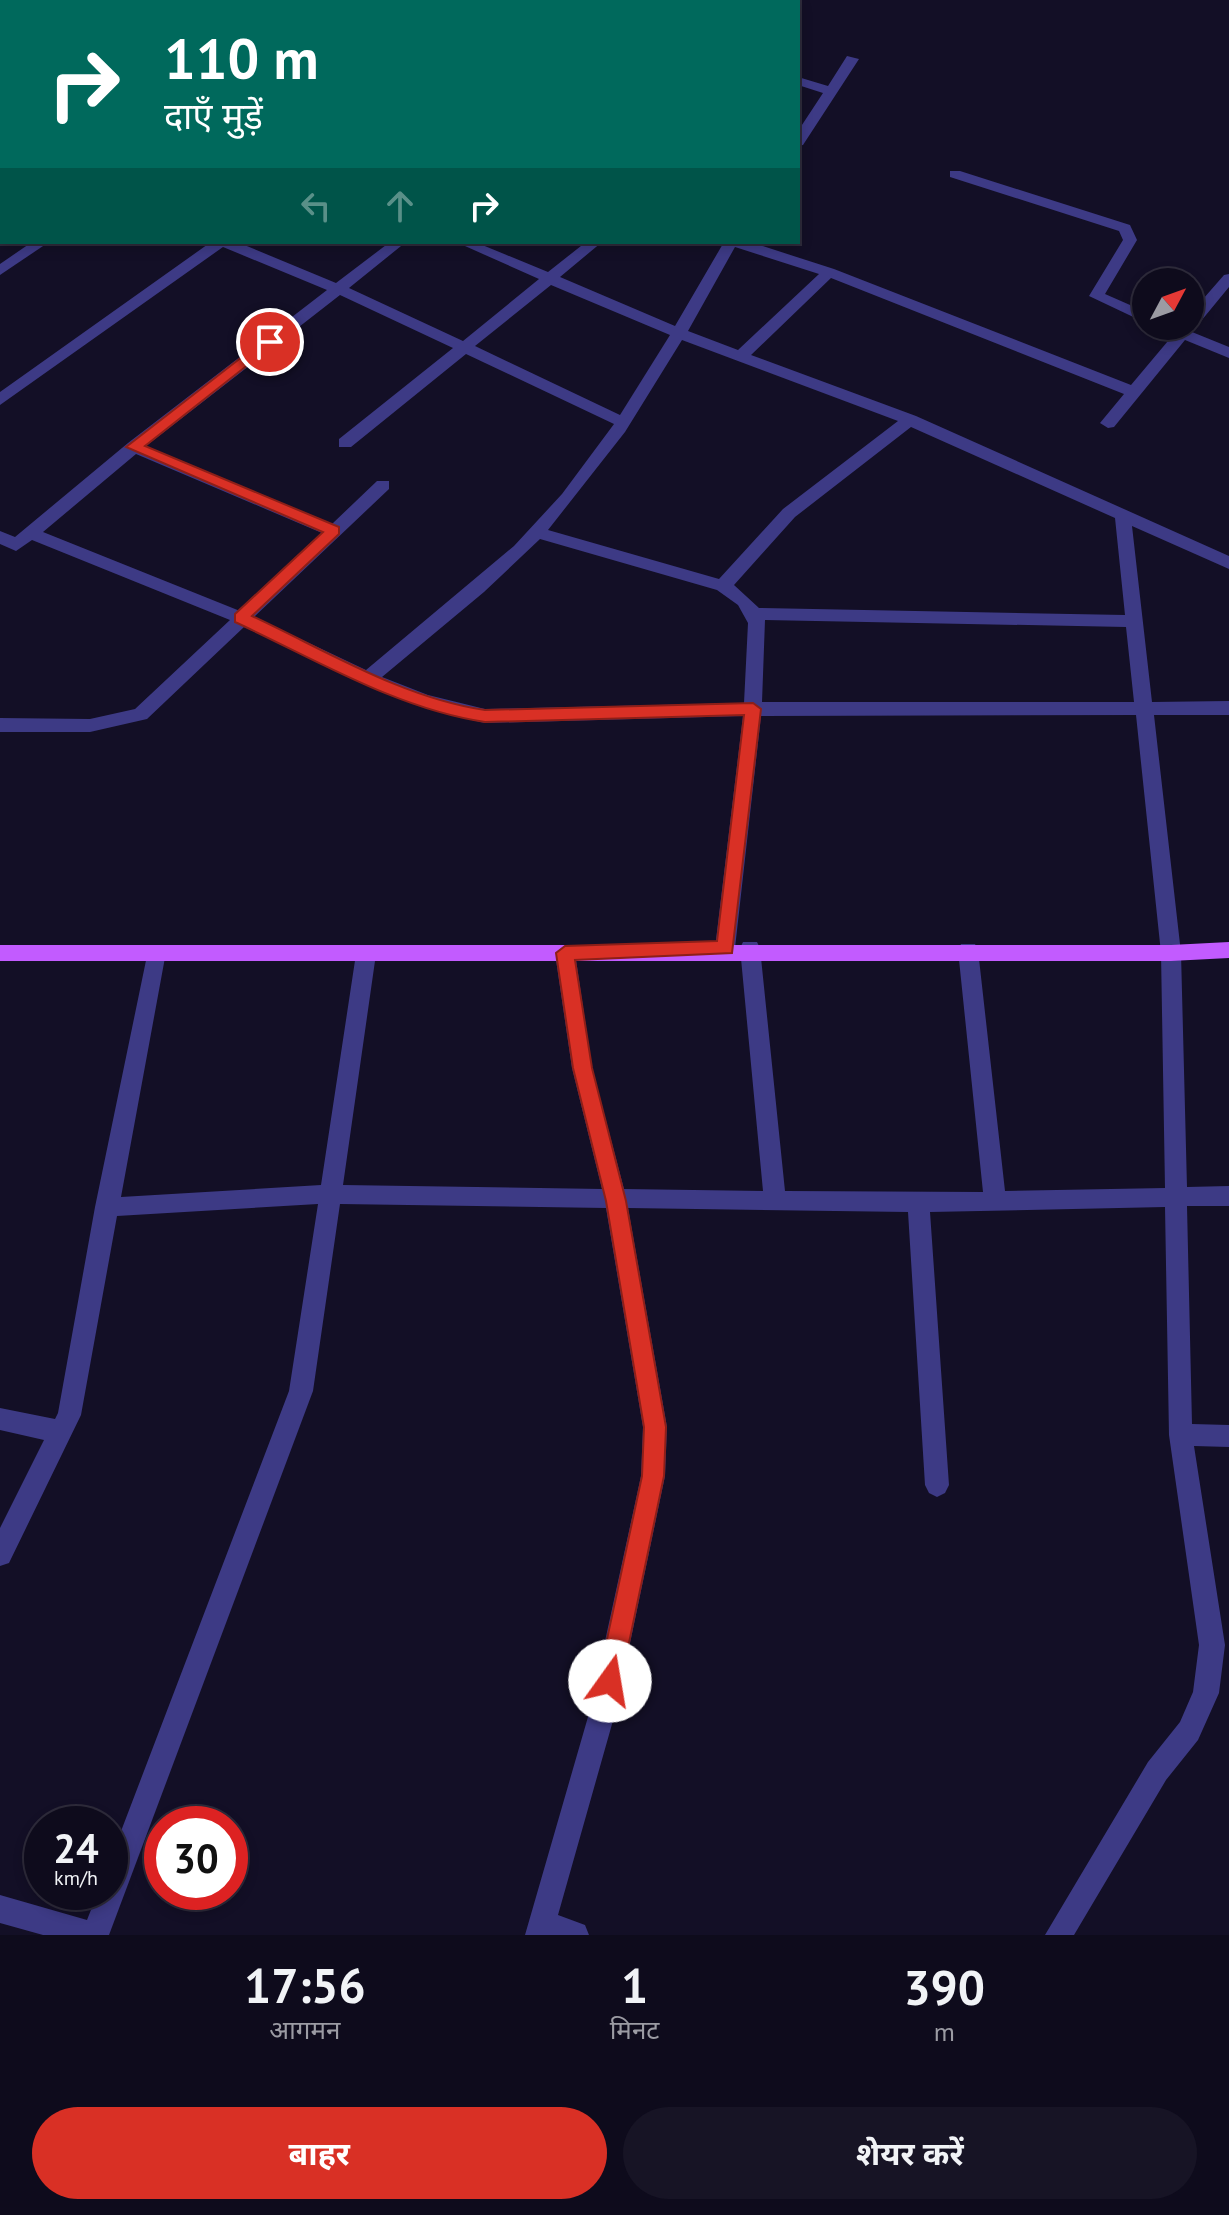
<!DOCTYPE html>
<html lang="hi">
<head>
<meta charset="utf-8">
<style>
	:root { --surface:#0e0b1c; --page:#171425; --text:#f1f3f6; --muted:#9b9ba3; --line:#2e2b3b; --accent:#d93025 }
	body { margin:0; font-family:"PT Sans","Noto Sans Devanagari",sans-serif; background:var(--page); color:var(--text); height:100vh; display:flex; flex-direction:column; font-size:30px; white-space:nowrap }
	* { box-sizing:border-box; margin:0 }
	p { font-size:26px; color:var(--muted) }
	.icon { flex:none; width:44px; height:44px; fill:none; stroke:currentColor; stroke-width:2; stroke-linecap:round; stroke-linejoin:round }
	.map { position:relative; height:1935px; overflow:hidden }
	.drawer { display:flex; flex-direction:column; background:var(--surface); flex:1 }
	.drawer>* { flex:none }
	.banner { position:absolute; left:0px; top:0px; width:800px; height:244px; box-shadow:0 4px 12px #0003,0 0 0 2px var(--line); background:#00695c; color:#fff; overflow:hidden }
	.needle { width:52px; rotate:49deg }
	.controls { position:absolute; left:1132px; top:268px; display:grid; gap:16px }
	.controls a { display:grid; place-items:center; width:72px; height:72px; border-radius:50%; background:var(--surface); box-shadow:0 4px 12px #0003,0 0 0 2px var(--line); font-size:40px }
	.speed { position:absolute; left:24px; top:1806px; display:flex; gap:16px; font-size:40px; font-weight:700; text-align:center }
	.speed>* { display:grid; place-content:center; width:104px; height:104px; border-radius:50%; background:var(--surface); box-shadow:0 4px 12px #0003,0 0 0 2px var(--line); line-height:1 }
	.speed small { font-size:20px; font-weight:400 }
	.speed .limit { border:12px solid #d22; background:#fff; color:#111 }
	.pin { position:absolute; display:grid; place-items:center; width:68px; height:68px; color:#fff; margin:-34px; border:4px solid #fff; border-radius:50%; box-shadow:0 2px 8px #0007 }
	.me { position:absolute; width:88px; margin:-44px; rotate:13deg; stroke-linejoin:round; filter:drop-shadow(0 0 6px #0008) }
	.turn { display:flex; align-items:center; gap:28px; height:168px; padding:0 32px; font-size:36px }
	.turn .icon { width:104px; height:104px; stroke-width:2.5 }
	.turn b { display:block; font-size:56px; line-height:68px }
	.lanes { display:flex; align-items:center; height:76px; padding:0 32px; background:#0003; justify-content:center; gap:40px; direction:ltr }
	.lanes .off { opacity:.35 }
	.eta { display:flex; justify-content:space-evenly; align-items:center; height:136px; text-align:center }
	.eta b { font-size:48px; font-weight:700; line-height:56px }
	.cta { display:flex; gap:16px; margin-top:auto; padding:16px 32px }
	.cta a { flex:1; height:92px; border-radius:48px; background:var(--accent); color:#fff; font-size:32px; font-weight:700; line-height:92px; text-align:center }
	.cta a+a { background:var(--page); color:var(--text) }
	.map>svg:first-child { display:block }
</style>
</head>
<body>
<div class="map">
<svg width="1229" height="1935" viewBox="0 0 1229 1935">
	<rect width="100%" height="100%" fill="#130f26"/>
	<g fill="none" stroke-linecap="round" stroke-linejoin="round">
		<g fill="#3d3a85" fill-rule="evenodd">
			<path d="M847,56L859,59L803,145L798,146V131L823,93L798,85V77L828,86Z"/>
			<path d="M2,72V80L0,81V73Z"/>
			<path d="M950,171H960L1130,225L1137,240L1105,294L1146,312V323L1089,296L1123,240L1119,231L950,177Z"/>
			<rect x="0" y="173" width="2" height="8"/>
			<path d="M32,242H49L0,275V264Z"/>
			<path d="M211,242H237L336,283L390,242H406L349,288L463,341L539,279L456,242H475L548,272L586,242H602L560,277L675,326L724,242H750L834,269L1131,385L1173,335L1157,326H1190V314L1224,275L1229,274V287L1192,332L1229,347V358L1185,340L1114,427L1108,428L1100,423L1124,394L831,278L751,355L916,416L1229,556V569L1132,526L1152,702L1229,701V715H1154L1181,953L1187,1187L1229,1186V1206H1187L1192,1424L1229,1425V1447L1194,1446L1225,1645L1219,1693L1198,1740L1166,1780L1074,1935H1045L1148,1762L1180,1722L1193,1692L1199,1645L1169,1435L1165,1207L930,1212L949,1485L945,1493L937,1497L929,1493L925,1485L908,1212L628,1208L667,1427L665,1476L616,1710L558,1915L585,1925L589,1935H525L590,1710L641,1476L643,1427L606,1208L340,1204L313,1391L109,1935H43L0,1923V1895L87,1920L98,1892H110V1860L289,1391L318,1204L117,1216L81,1415L9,1563L0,1566V1528L44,1440L0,1430V1408L55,1419L58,1413L95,1207L149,946H163L166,952L121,1197L321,1185L356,954L359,948H373L376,954L343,1185L602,1189L572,1068L555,953L558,947H572L575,953L592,1068L624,1189L763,1191L740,948L743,942H757L760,948L785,1191L983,1192L958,950L961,944H975L978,950L1005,1191L1165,1188L1161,953L1136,715L761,716L735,948L732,954H718L715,948L743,716L485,723C398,705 324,663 244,627L147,719L90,732H0V718L90,719L135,709L230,620L32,540L16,551L0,544V531L15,537L128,443L327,290L223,247L0,405V392ZM735,247L819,274L738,350L688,331ZM551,285L670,335L620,415L475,346ZM340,295L453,348L339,439V447H351L466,354L614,424L562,494L514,546L366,670L254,617L389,489V481H377L332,524L146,446ZM682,340L898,421L783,509L719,579L548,530L625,432ZM911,427L1115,518L1125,615L759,608L734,585L795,517ZM136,454L322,533L240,611L43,532ZM540,539L717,590L738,605L748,623L744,703L485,709L428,695L382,677L484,592ZM765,620L1126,627L1134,702H762Z"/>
		</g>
		<path fill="#c25bff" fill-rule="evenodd" d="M1229,942V958L1171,961H0V945H1171Z"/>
	</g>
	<path fill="#d93025" stroke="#8d1f18" stroke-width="2" d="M265,339L277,342L145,446L339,527V534L252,616C327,651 403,698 485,710L753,703L761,709L732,953L575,960L592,1068L626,1201L666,1427L664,1476L621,1681L618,1689L610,1692L602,1689L598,1681L642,1476L644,1427L606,1201L573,1068L556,953L565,946L717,941L744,715L485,722C397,709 315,659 235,622V614L323,532L126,447Z"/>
</svg>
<div class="controls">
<a><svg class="needle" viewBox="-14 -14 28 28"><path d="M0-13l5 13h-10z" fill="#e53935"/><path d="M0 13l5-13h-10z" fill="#9b9ba3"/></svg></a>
</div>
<div class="speed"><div>24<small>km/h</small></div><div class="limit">30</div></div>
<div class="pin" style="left:270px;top:342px;background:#d93025"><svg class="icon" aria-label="arrive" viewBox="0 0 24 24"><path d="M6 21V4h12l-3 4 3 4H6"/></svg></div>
<svg class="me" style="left:610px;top:1681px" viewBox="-20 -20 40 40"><circle r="19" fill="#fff"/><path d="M0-13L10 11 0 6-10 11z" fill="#d93025"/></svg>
<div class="banner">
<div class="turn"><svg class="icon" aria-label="right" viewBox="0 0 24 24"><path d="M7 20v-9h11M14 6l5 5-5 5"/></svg><div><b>110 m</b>दाएँ मुड़ें</div></div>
<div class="lanes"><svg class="icon off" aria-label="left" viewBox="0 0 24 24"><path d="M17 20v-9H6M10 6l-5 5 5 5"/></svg><svg class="icon off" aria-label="ahead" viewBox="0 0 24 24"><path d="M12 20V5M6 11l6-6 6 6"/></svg><svg class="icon" aria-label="right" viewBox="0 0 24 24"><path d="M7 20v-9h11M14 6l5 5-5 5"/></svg></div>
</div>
</div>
<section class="drawer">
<div class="eta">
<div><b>17:56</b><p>आगमन</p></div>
<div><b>1</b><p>मिनट</p></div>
<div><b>390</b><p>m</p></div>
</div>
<div class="cta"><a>बाहर</a><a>शेयर करें</a></div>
</section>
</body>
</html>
